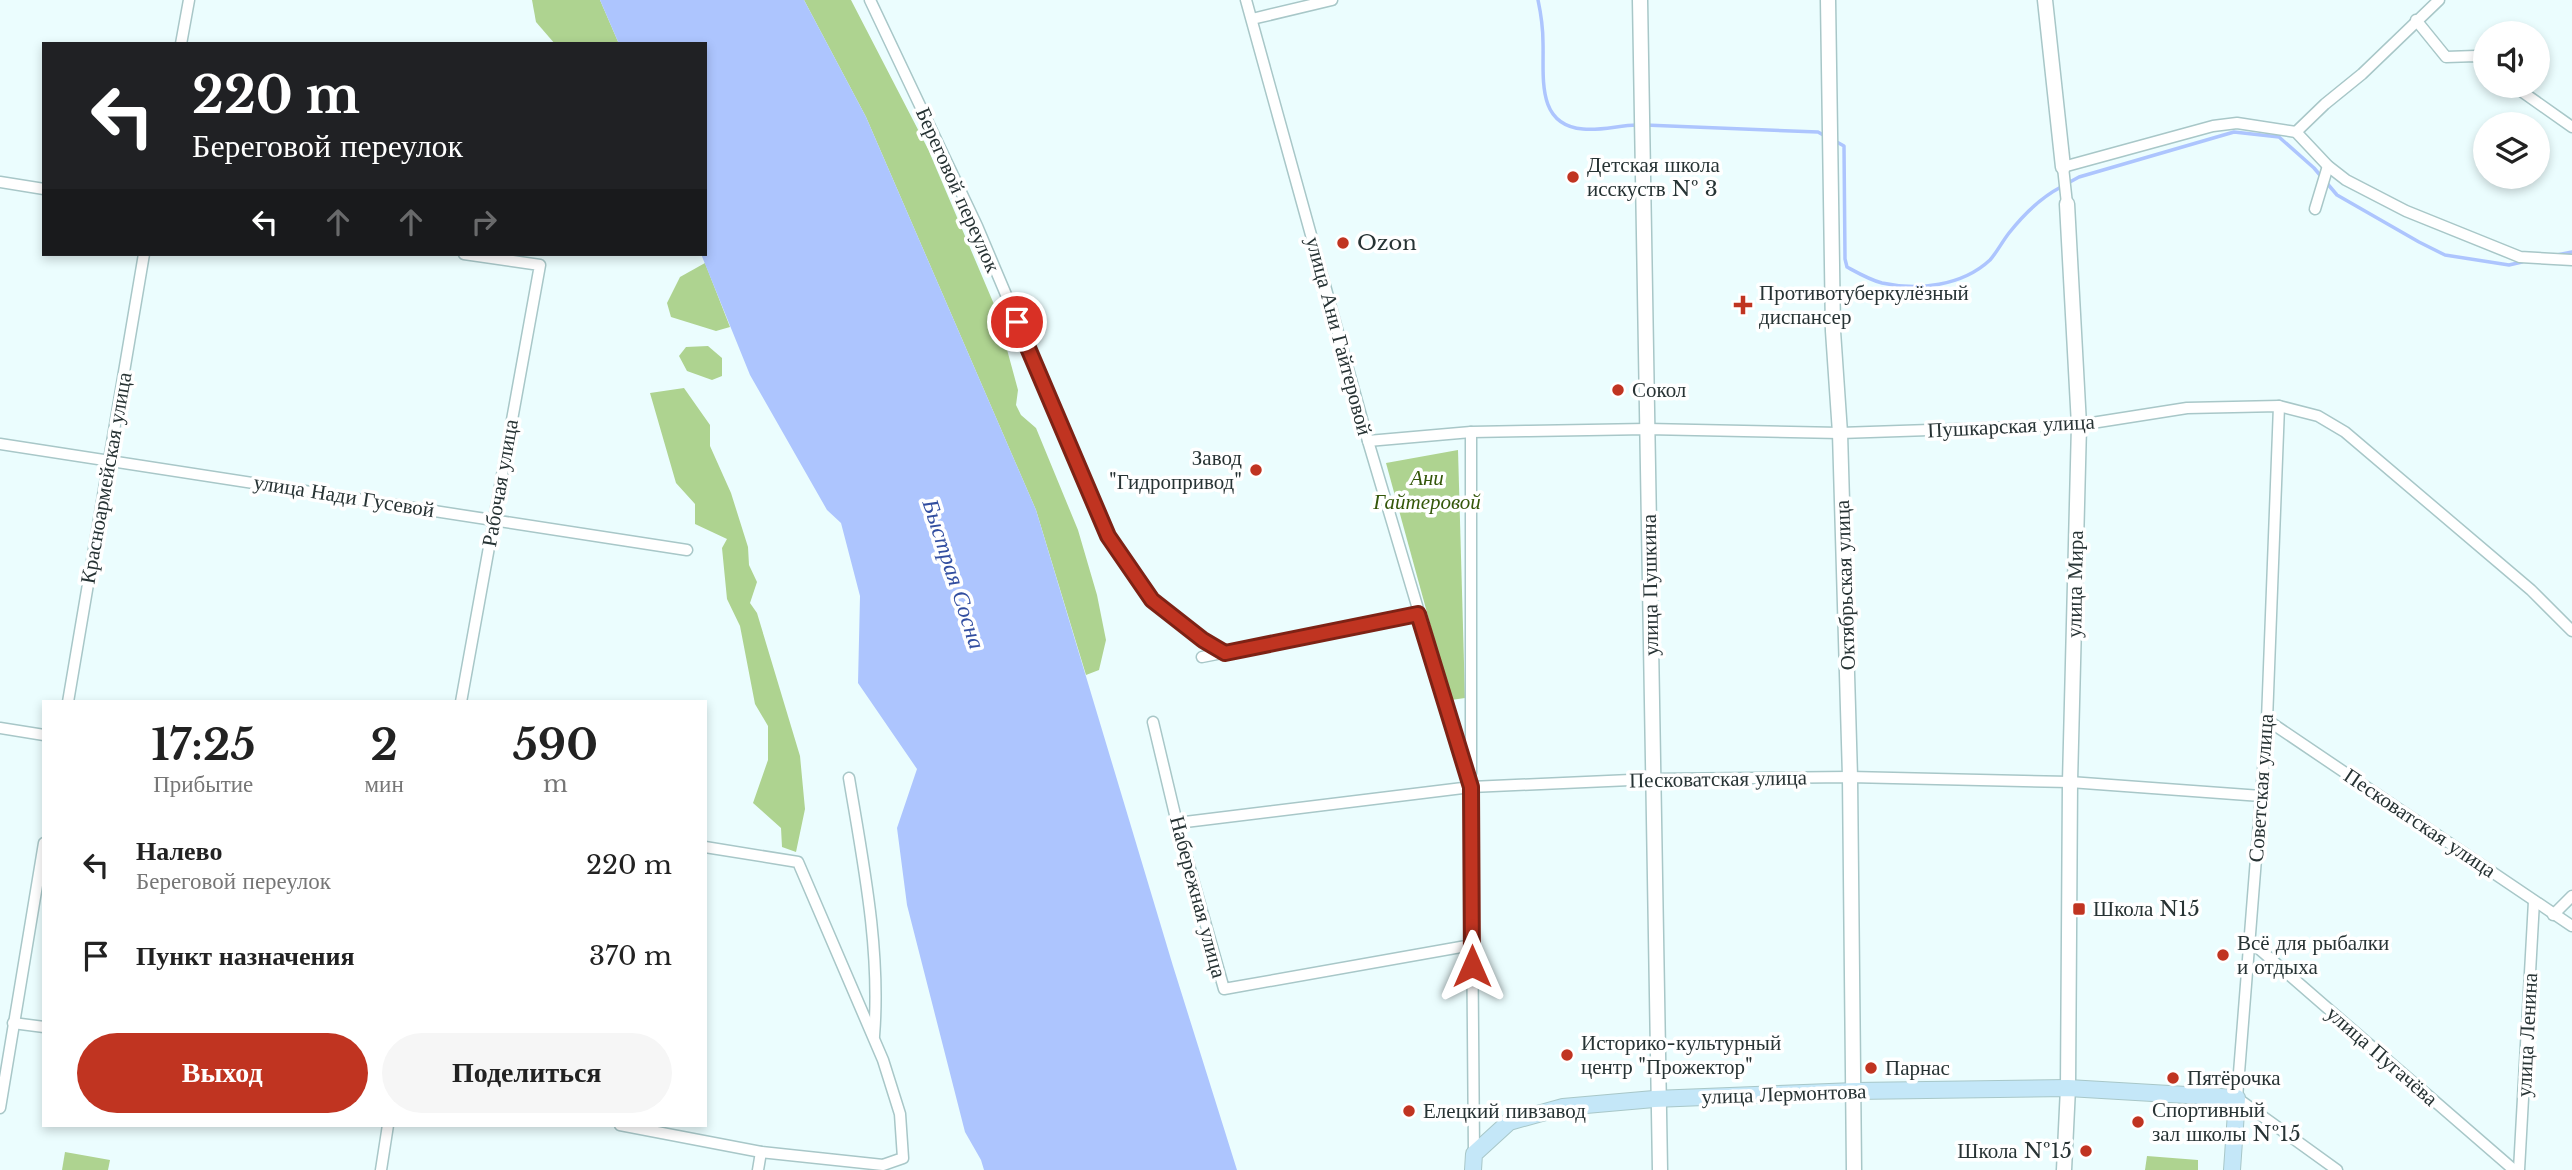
<!DOCTYPE html>
<html lang="ru">
<head>
<meta charset="utf-8">
<style>
	:root { --surface:#fff; --page:#f6f6f6; --text:#222; --muted:#767676; --accent:#c03421 }
	body { margin:0; font-family:"Libre Baskerville",serif; background:var(--page); color:var(--text); height:100vh; display:flex; flex-direction:column; font-size:26px; white-space:nowrap }
	* { box-sizing:border-box; margin:0 }
	p { font-size:23px; color:var(--muted) }
	.icon { flex:none; width:38px; height:38px; fill:none; stroke:currentColor; stroke-width:2; stroke-linecap:round; stroke-linejoin:round }
	.map { position:relative; flex:1; overflow:hidden }
	.panel { position:absolute; left:42px; top:700px; width:665px; height:427px; display:flex; flex-direction:column; background:var(--surface); border-radius:0px; box-shadow:0 4px 10px #0003 }
	.panel>* { flex:none }
	.guide { position:absolute; left:42px; top:42px; width:665px; height:214px; border-radius:0px; box-shadow:0 4px 10px #0003; background:#202124; color:#fff; overflow:hidden }
	.tools { position:absolute; left:2473px; top:21px; display:grid; gap:14px }
	.tools a { display:grid; place-items:center; width:77px; height:77px; border-radius:50%; background:var(--surface); box-shadow:0 4px 10px #0003; font-size:35px }
	.pin { position:absolute; display:grid; place-items:center; width:60px; height:60px; color:#fff; margin:-30px; border:4px solid #fff; border-radius:50%; box-shadow:0 2px 7px #0007 }
	.me { position:absolute; width:77px; margin:-38px; rotate:0deg; stroke-linejoin:round; filter:drop-shadow(0 0 5px #0008) }
	.turn { display:flex; align-items:center; gap:24px; height:147px; padding:0 35px; font-size:32px }
	.turn .icon { width:91px; height:91px; stroke-width:2.5 }
	.turn b { display:block; font-size:49px; line-height:60px }
	.lanes { display:flex; align-items:center; height:66px; padding:0 35px; background:#0003; justify-content:center; gap:35px; direction:ltr }
	.lanes .off { opacity:.35 }
	.eta { display:flex; justify-content:space-evenly; align-items:center; height:119px; text-align:center }
	.eta b { font-size:42px; font-weight:700; line-height:49px }
	.cta { display:flex; gap:14px; margin-top:auto; padding:14px 35px }
	.cta a { flex:1; height:80px; border-radius:42px; background:var(--accent); color:#fff; font-size:28px; font-weight:700; line-height:80px; text-align:center }
	.cta a+a { background:var(--page); color:var(--text) }
	ul { padding:0; list-style:none }
	li { display:flex; align-items:center; gap:21px; height:91px; padding:0 35px }
	li div { flex:1 }
	li b { display:block; font-size:26px }
	li em { font-style:normal }
	.map>svg:first-child { display:block }
</style>
</head>
<body>
<div class="map">
<svg width="2572" height="1170" viewBox="0 0 2572 1170">
	<rect width="100%" height="100%" fill="#ebfdfe"/>
	<g fill="#aed390">
		<path d="M532,0H600L619,44H555L536,22Z"/>
		<path d="M804,0H851L928,149L996,309L1018,390L1016,405L1021,415L1036,428L1078,530L1097,595L1106,640L1099,670L1086,675L1036,510L866,117Z"/>
		<path d="M705,263L730,327L716,331L671,317L667,303L680,277Z"/>
		<path d="M708,346L722,358V376L712,380L687,371L679,356L686,347Z"/>
		<path d="M684,388L710,425V446L731,493L748,547L749,565L757,582L750,603L757,613L800,756L805,809L796,852L782,847L781,828L753,803L768,760V726L755,704L740,626L727,599L722,548L727,539L695,524V504L676,483L650,393Z"/>
		<path d="M1458,450L1465,698L1451,700L1386,463Z"/>
		<path d="M65,1152L110,1160L108,1170H62Z"/>
		<path d="M2147,1156L2198,1160V1170H2145Z"/>
	</g>
	<path fill="#adc5fe" d="M600,0H804L866,117L1036,510L1173,966L1237,1170H984L981,1160L965,1132L907,905L897,828L917,769L858,683L860,596L841,523L827,510L750,375L701,254H705V44H619Z"/>
	<g fill="none" stroke-linecap="round" stroke-linejoin="round">
		<g stroke="#adc5fe" stroke-width="3.5">
			<path d="M1538,0C1541,14 1543,29 1543,43C1544,77 1536,125 1583,129C1601,131 1620,125 1637,125"/>
			<path d="M1645,125L1818,132L1825,136"/>
			<path d="M1835,141L1844,146L1845,259L1847,267C1858,273 1870,280 1882,283C1918,291 1962,286 1990,260C1997,252 2002,242 2009,233C2024,214 2040,198 2061,187"/>
			<path d="M2068,183L2079,177L2234,132L2279,137L2314,168L2337,195L2419,242L2445,255L2509,265L2522,262"/>
			<path d="M2557,255L2572,252"/>
		</g>
		<g stroke="#a8c7c8" stroke-width="13">
			<g id="minor">
				<path d="M870,0L977,226L1108,536L1152,600L1203,640L1225,653"/>
				<path d="M1246,0L1368,441L1471,787L1474,1154"/>
				<path d="M1252,19L1332,0"/>
				<path d="M2416,20L2446,57L2476,56L2485,63"/>
				<path d="M181,44L189,0"/>
				<path d="M2514,86L2572,127"/>
				<path d="M2296,132L2325,104L2362,74L2439,0"/>
				<path d="M0,182L44,189"/>
				<path d="M2067,204L2063,167L2213,126L2237,123L2296,132L2328,166L2346,180L2406,211L2520,257L2572,260"/>
				<path d="M2315,209L2328,166"/>
				<path d="M2279,406L2267,720L2237,1098L2337,1170"/>
				<path d="M1368,441L1471,432L1529,431L1647,429L1840,433L2079,425L2187,408L2279,406L2318,416L2345,432L2531,590L2572,631"/>
				<path d="M0,444L687,550"/>
				<path d="M1202,657L1418,614"/>
				<path d="M68,702L144,254"/>
				<path d="M461,702L540,265L464,254"/>
				<path d="M2267,720L2572,926"/>
				<path d="M1153,722L1177,823L1224,989L1472,945"/>
				<path d="M0,728L44,735"/>
				<path d="M1471,773V432"/>
				<path d="M849,778C863,862 881,950 874,1036"/>
				<path d="M1177,823L1471,787L1653,779L1850,777L2070,782L2261,796"/>
				<path d="M2553,915L2572,896"/>
				<path d="M2250,941L2514,1170"/>
				<path d="M13,1023L44,1027"/>
				<path d="M0,1108L44,843"/>
				<path d="M620,1125L761,1152L883,1165L903,1158L900,1114L883,1060L798,862L705,847"/>
				<path d="M381,1170L388,1125"/>
				<path d="M758,1170L761,1152"/>
				<path d="M2519,1170L2534,901"/>
			</g>
		</g>
		<g stroke="#a8c7c8" stroke-width="17">
			<g id="tertiary">
				<path d="M1640,0L1660,1170"/>
				<path d="M1828,0L1833,331L1840,433L1850,777L1854,1170"/>
				<path d="M2045,0L2063,167"/>
				<path d="M2064,1170L2068,1088L2070,782L2079,425L2067,204"/>
			</g>
		</g>
		<g stroke="#a8c7c8" stroke-width="18">
			<path id="secondary" d="M1473,1170L1474,1154L1509,1122L1563,1107L1654,1099L1855,1091L2068,1088L2237,1098L2232,1170"/>
		</g>
		<use href="#minor" stroke="#fff" stroke-width="10"/>
		<use href="#tertiary" stroke="#fff" stroke-width="14"/>
		<use href="#secondary" stroke="#c4e7f8" stroke-width="16"/>
	</g>
	<g fill="none" stroke-linecap="round" stroke-linejoin="round">
		<g stroke="#7d2215" stroke-width="18">
			<path id="route" d="M1017,322L1108,536L1152,600L1203,640L1225,653L1418,614L1471,787L1472,966"/>
		</g>
		<use href="#route" stroke="#c03421" stroke-width="12"/>
	</g>
	<g fill="#c03421" stroke="#fff" stroke-width="2.5">
		<circle cx="1573" cy="177" r="7"/>
		<circle cx="1343" cy="243" r="7"/>
		<path d="M1739.5 294.5h7v7h7v7h-7v7h-7v-7h-7v-7h7z"/>
		<circle cx="1618" cy="390" r="7"/>
		<circle cx="1256" cy="470" r="7"/>
		<rect x="2072" y="902" width="14" height="14" rx="3.5"/>
		<circle cx="2223" cy="955" r="7"/>
		<circle cx="1567" cy="1055" r="7"/>
		<circle cx="1871" cy="1068" r="7"/>
		<circle cx="2173" cy="1078" r="7"/>
		<circle cx="1409" cy="1111" r="7"/>
		<circle cx="2138" cy="1122" r="7"/>
		<circle cx="2086" cy="1151" r="7"/>
	</g>
	<g text-anchor="middle" stroke-width="7" stroke-linejoin="round" paint-order="stroke">
		<g font-size="21" fill="#273334" stroke="#fff" text-anchor="start">
			<text x="1587" y="172">Детская школа<tspan x="1587" dy="24">исскуств № 3</tspan></text>
			<text x="1357" y="250">Ozon</text>
			<text x="1759" y="300">Противотуберкулёзный<tspan x="1759" dy="24">диспансер</tspan></text>
			<text x="1632" y="397">Сокол</text>
			<text x="1242" y="465" text-anchor="end">Завод<tspan x="1242" dy="24">"Гидропривод"</tspan></text>
			<text x="2093" y="916">Школа N15</text>
			<text x="2237" y="950">Всё для рыбалки<tspan x="2237" dy="24">и отдыха</tspan></text>
			<text x="1581" y="1050">Историко-культурный<tspan x="1581" dy="24">центр "Прожектор"</tspan></text>
			<text x="1885" y="1075">Парнас</text>
			<text x="2187" y="1085">Пятёрочка</text>
			<text x="2152" y="1117">Спортивный<tspan x="2152" dy="24">зал школы №15</tspan></text>
			<text x="1423" y="1118">Елецкий пивзавод</text>
			<text x="2072" y="1158" text-anchor="end">Школа №15</text>
		</g>
		<g font-size="21" fill="#273334" stroke="#fff">
			<text transform="translate(958 190) rotate(66)" y="7">Береговой переулок</text>
			<text transform="translate(1339 336) rotate(75)" y="7">улица Ани Гайтеровой</text>
			<text transform="translate(2011 426) rotate(-3)" y="7">Пушкарская улица</text>
			<text transform="translate(106 478) rotate(-80)" y="7">Красноармейская улица</text>
			<text transform="translate(500 483) rotate(-80)" y="7">Рабочая улица</text>
			<text transform="translate(344 496) rotate(9)" y="7">улица Нади Гусевой</text>
			<text transform="translate(2075 584) rotate(-89)" y="7">улица Мира</text>
			<text transform="translate(1650 585) rotate(-91)" y="7">улица Пушкина</text>
			<text transform="translate(1845 585) rotate(-92)" y="7">Октябрьская улица</text>
			<text transform="translate(1718 779) rotate(-1)" y="7">Песковатская улица</text>
			<text transform="translate(2261 788) rotate(-86)" y="7">Советская улица</text>
			<text transform="translate(2420 823) rotate(34)" y="7">Песковатская улица</text>
			<text transform="translate(1198 897) rotate(75)" y="7">Набережная улица</text>
			<text transform="translate(2527 1035) rotate(-87)" y="7">улица Ленина</text>
			<text transform="translate(2382 1056) rotate(41)" y="7">улица Пугачёва</text>
			<text transform="translate(1784 1094) rotate(-2)" y="7">улица Лермонтова</text>
		</g>
		<g font-size="21" font-style="italic" fill="#34570a" stroke="#fff">
			<text x="1427" y="485">Ани<tspan x="1427" dy="24">Гайтеровой</tspan></text>
		</g>
		<g font-size="23" font-style="italic" fill="#324ea0" stroke="#fff">
			<text transform="translate(954 574) rotate(72)" y="8">Быстрая Сосна</text>
		</g>
	</g>
</svg>
<div class="tools">
<a><svg class="icon" aria-label="sound" viewBox="0 0 24 24"><path d="M4 9h4l5-4v14l-5-4H4zM17 9q2 3 0 6"/></svg></a>
<a><svg class="icon" aria-label="layers" viewBox="0 0 24 24"><path d="M12 4l9 5-9 5-9-5zM3 14l9 5 9-5"/></svg></a>
</div>
<div class="pin" style="left:1017px;top:322px;background:#d93025"><svg class="icon" aria-label="arrive" viewBox="0 0 24 24"><path d="M6 21V4h12l-3 4 3 4H6"/></svg></div>
<svg class="me" style="left:1472px;top:966px" viewBox="-20 -20 40 40"><path d="M0-17L14 15 0 8-14 15z" fill="#c03421" stroke="#fff" stroke-width="4"/></svg>
<div class="guide">
<div class="turn"><svg class="icon" aria-label="left" viewBox="0 0 24 24"><path d="M17 20v-9H6M10 6l-5 5 5 5"/></svg><div><b>220 m</b>Береговой переулок</div></div>
<div class="lanes"><svg class="icon" aria-label="left" viewBox="0 0 24 24"><path d="M17 20v-9H6M10 6l-5 5 5 5"/></svg><svg class="icon off" aria-label="ahead" viewBox="0 0 24 24"><path d="M12 20V5M6 11l6-6 6 6"/></svg><svg class="icon off" aria-label="ahead" viewBox="0 0 24 24"><path d="M12 20V5M6 11l6-6 6 6"/></svg><svg class="icon off" aria-label="right" viewBox="0 0 24 24"><path d="M7 20v-9h11M14 6l5 5-5 5"/></svg></div>
</div>
<section class="panel">
<div class="eta">
<div><b>17:25</b><p>Прибытие</p></div>
<div><b>2</b><p>мин</p></div>
<div><b>590</b><p>m</p></div>
</div>
<ul>
<li><svg class="icon" aria-label="left" viewBox="0 0 24 24"><path d="M17 20v-9H6M10 6l-5 5 5 5"/></svg><div><b>Налево</b><p>Береговой переулок</p></div><em>220 m</em></li>
<li><svg class="icon" aria-label="arrive" viewBox="0 0 24 24"><path d="M6 21V4h12l-3 4 3 4H6"/></svg><div><b>Пункт назначения</b></div><em>370 m</em></li>
</ul>
<div class="cta"><a>Выход</a><a>Поделиться</a></div>
</section>
</div>
</body>
</html>
